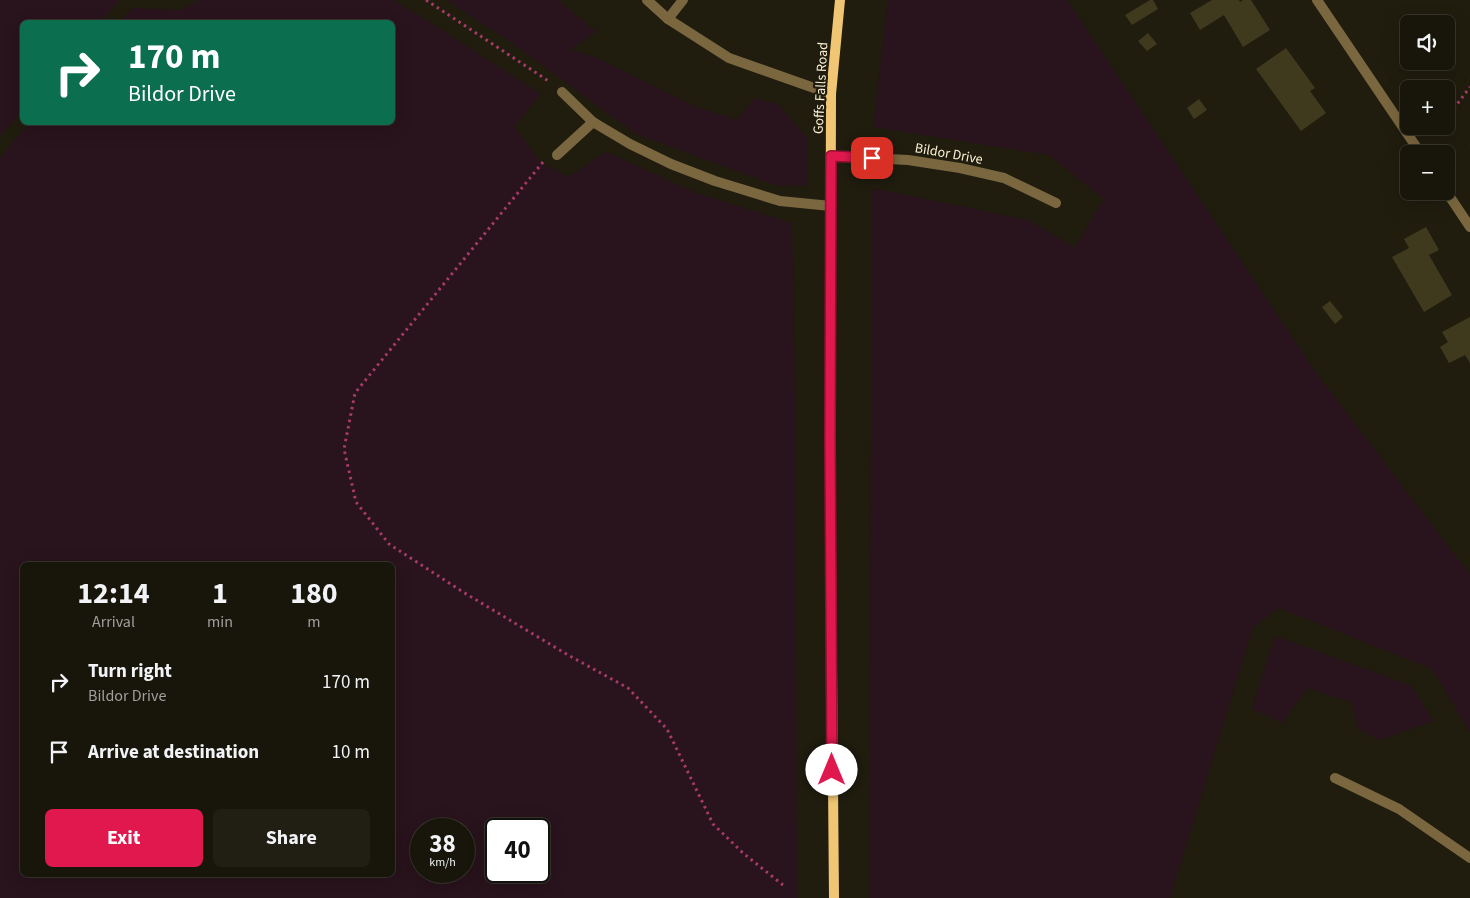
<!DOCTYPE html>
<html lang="en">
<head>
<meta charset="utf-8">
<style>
	:root { --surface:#18160b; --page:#211f14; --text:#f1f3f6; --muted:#9f9f9d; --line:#36352c; --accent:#e1184d }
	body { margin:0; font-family:"Source Sans 3",sans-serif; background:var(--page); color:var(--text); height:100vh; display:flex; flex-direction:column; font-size:19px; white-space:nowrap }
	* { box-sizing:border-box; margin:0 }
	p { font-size:16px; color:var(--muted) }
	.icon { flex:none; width:28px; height:28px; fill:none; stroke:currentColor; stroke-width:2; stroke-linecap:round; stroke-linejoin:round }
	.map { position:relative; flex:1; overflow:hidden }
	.drawer { position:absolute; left:20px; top:562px; width:375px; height:315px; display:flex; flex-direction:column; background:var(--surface); border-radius:8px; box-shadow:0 5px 20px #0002,0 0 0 1px var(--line) }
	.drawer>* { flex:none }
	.banner { position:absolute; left:20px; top:20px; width:375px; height:105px; border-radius:8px; box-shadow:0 5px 20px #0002,0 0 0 1px var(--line); background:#0b6e4f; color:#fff; overflow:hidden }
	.tools { position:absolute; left:1400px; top:15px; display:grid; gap:10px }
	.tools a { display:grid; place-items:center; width:55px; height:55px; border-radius:8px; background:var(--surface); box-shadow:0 5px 20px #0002,0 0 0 1px var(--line); font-size:25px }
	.speed { position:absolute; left:410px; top:818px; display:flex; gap:10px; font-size:25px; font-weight:700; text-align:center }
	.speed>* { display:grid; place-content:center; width:65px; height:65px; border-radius:50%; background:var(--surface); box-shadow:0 5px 20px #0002,0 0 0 1px var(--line); line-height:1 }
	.speed small { font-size:12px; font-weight:400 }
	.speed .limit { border:2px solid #111; border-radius:8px; background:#fff; color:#111 }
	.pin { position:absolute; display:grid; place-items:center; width:42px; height:42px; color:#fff; margin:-21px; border-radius:10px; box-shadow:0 2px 8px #0006 }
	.me { position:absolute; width:55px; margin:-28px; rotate:0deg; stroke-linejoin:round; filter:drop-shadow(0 0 4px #0008) }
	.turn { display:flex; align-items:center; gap:18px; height:105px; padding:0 25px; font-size:22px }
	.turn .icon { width:65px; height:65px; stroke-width:2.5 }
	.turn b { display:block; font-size:35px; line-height:42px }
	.eta { display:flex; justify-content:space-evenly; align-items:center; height:85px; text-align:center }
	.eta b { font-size:30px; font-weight:700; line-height:35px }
	.action { display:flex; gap:10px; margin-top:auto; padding:10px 25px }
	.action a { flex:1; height:58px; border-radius:8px; background:var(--accent); color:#fff; font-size:20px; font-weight:700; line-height:58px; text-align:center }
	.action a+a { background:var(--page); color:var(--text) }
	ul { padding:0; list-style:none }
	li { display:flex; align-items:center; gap:15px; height:70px; padding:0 25px }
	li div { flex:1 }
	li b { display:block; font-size:19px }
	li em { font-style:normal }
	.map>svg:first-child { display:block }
</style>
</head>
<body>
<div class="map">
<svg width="1470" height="898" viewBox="0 0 1470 898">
	<rect width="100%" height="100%" fill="#201d0f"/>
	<g fill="#29131c" fill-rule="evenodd">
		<path d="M0,0H120L100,22H22V111L0,136Z"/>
		<path d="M200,0H393L415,13L541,94L514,126L540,162L569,177L606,152L696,193L792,223L795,396L797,898H0V158L29,123L392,122V22H119L132,8L180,10ZM22,565H392V875H22ZM421,829H464V871H421ZM496,829H539V871H496Z"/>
		<path d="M446,0H558L596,32L570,49L595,57L694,106L737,120L755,98L779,105L808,139L807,185L778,186L636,134L508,40Z"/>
		<path d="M888,0H1067L1317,374L1470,575V732L1432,669L1279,608L1253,627L1170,898H869L871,426V188L1028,220L1075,248L1104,199L1049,155L873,127Z"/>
		<path d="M1275,636L1412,686L1433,721L1380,740L1359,730L1351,702L1307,688L1282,723L1252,709Z"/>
	</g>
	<g fill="#3f391e">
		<path d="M1150,0H1153L1158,9L1132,25L1125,15Z"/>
		<path d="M1212,0H1239L1240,2L1243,0H1251L1270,30L1243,47L1224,15L1200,30L1190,13Z"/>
		<path d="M1148,33L1157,44L1147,51L1138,41Z"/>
		<path d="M1286,48L1315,88L1310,91L1326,113L1301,131L1256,69Z"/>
		<path d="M1199,99L1207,110L1194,119L1187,108Z"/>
		<path d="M1426,227L1439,250L1429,255L1452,295L1424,312L1392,257L1409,248L1404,239Z"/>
		<path d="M1330,301L1343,317L1335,324L1322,307Z"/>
		<path d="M1470,317V363L1465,355L1449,363L1440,347L1448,342L1442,332Z"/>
	</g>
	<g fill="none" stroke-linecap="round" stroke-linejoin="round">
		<g stroke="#a63b68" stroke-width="3" stroke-dasharray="2.5 4" stroke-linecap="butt">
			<path d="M426,0L550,82"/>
			<path d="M1446,119L1470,87"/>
			<path d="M1427,135L1439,126"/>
			<path d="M543,162L355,393L344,449L356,502L389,544L463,592L568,655L628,688L667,729L713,824L743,853L783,885"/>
		</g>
		<g stroke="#7a673f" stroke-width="10">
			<path d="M647,0L668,19L729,58L831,94"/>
			<path d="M668,19L683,0"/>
			<path d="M562,92L593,122L630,144L671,164L715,181L780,201L831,206"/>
			<path d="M557,155L593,122"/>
			<path d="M1335,778L1399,809L1470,858"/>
		</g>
		<g stroke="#7a673f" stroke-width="10">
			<path d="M1317,0L1421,154"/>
			<path d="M831,156L908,160L960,168L1004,178L1056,203"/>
			<path d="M1446,191L1470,227"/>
		</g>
		<path stroke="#f0c674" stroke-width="10" d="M834,898L830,438L831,94L840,0"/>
	</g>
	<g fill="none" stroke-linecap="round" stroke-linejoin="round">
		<g stroke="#921032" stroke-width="12">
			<path id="route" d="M832,770L830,438L831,156L872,158"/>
		</g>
		<use href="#route" stroke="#e1184d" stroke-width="9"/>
	</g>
	<g text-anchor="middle" stroke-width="4.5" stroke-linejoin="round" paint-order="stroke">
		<g font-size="14" fill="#faf0d3" stroke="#201d0f">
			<text transform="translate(820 88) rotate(-87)" y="5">Goffs Falls Road</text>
			<text transform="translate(949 153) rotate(10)" y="5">Bildor Drive</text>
		</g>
	</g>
</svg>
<div class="tools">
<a><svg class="icon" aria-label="sound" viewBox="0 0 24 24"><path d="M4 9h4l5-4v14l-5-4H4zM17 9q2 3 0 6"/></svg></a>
<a>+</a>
<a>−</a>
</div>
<div class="speed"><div>38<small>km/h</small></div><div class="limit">40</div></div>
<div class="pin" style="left:872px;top:158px;background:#d93025"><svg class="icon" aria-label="arrive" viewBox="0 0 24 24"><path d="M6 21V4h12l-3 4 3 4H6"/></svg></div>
<svg class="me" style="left:832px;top:770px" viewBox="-20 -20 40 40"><circle r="19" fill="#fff"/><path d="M0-13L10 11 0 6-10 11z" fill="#e1184d"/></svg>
<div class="banner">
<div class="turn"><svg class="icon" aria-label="right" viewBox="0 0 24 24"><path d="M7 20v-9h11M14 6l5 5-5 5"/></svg><div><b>170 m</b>Bildor Drive</div></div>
</div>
<section class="drawer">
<div class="eta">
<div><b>12:14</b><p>Arrival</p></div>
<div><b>1</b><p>min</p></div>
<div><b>180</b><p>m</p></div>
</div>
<ul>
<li><svg class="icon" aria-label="right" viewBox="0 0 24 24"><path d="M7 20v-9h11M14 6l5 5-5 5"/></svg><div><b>Turn right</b><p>Bildor Drive</p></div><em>170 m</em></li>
<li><svg class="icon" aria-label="arrive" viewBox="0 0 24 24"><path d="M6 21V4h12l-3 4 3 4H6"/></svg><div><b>Arrive at destination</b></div><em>10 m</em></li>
</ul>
<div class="action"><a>Exit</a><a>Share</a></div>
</section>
</div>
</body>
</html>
